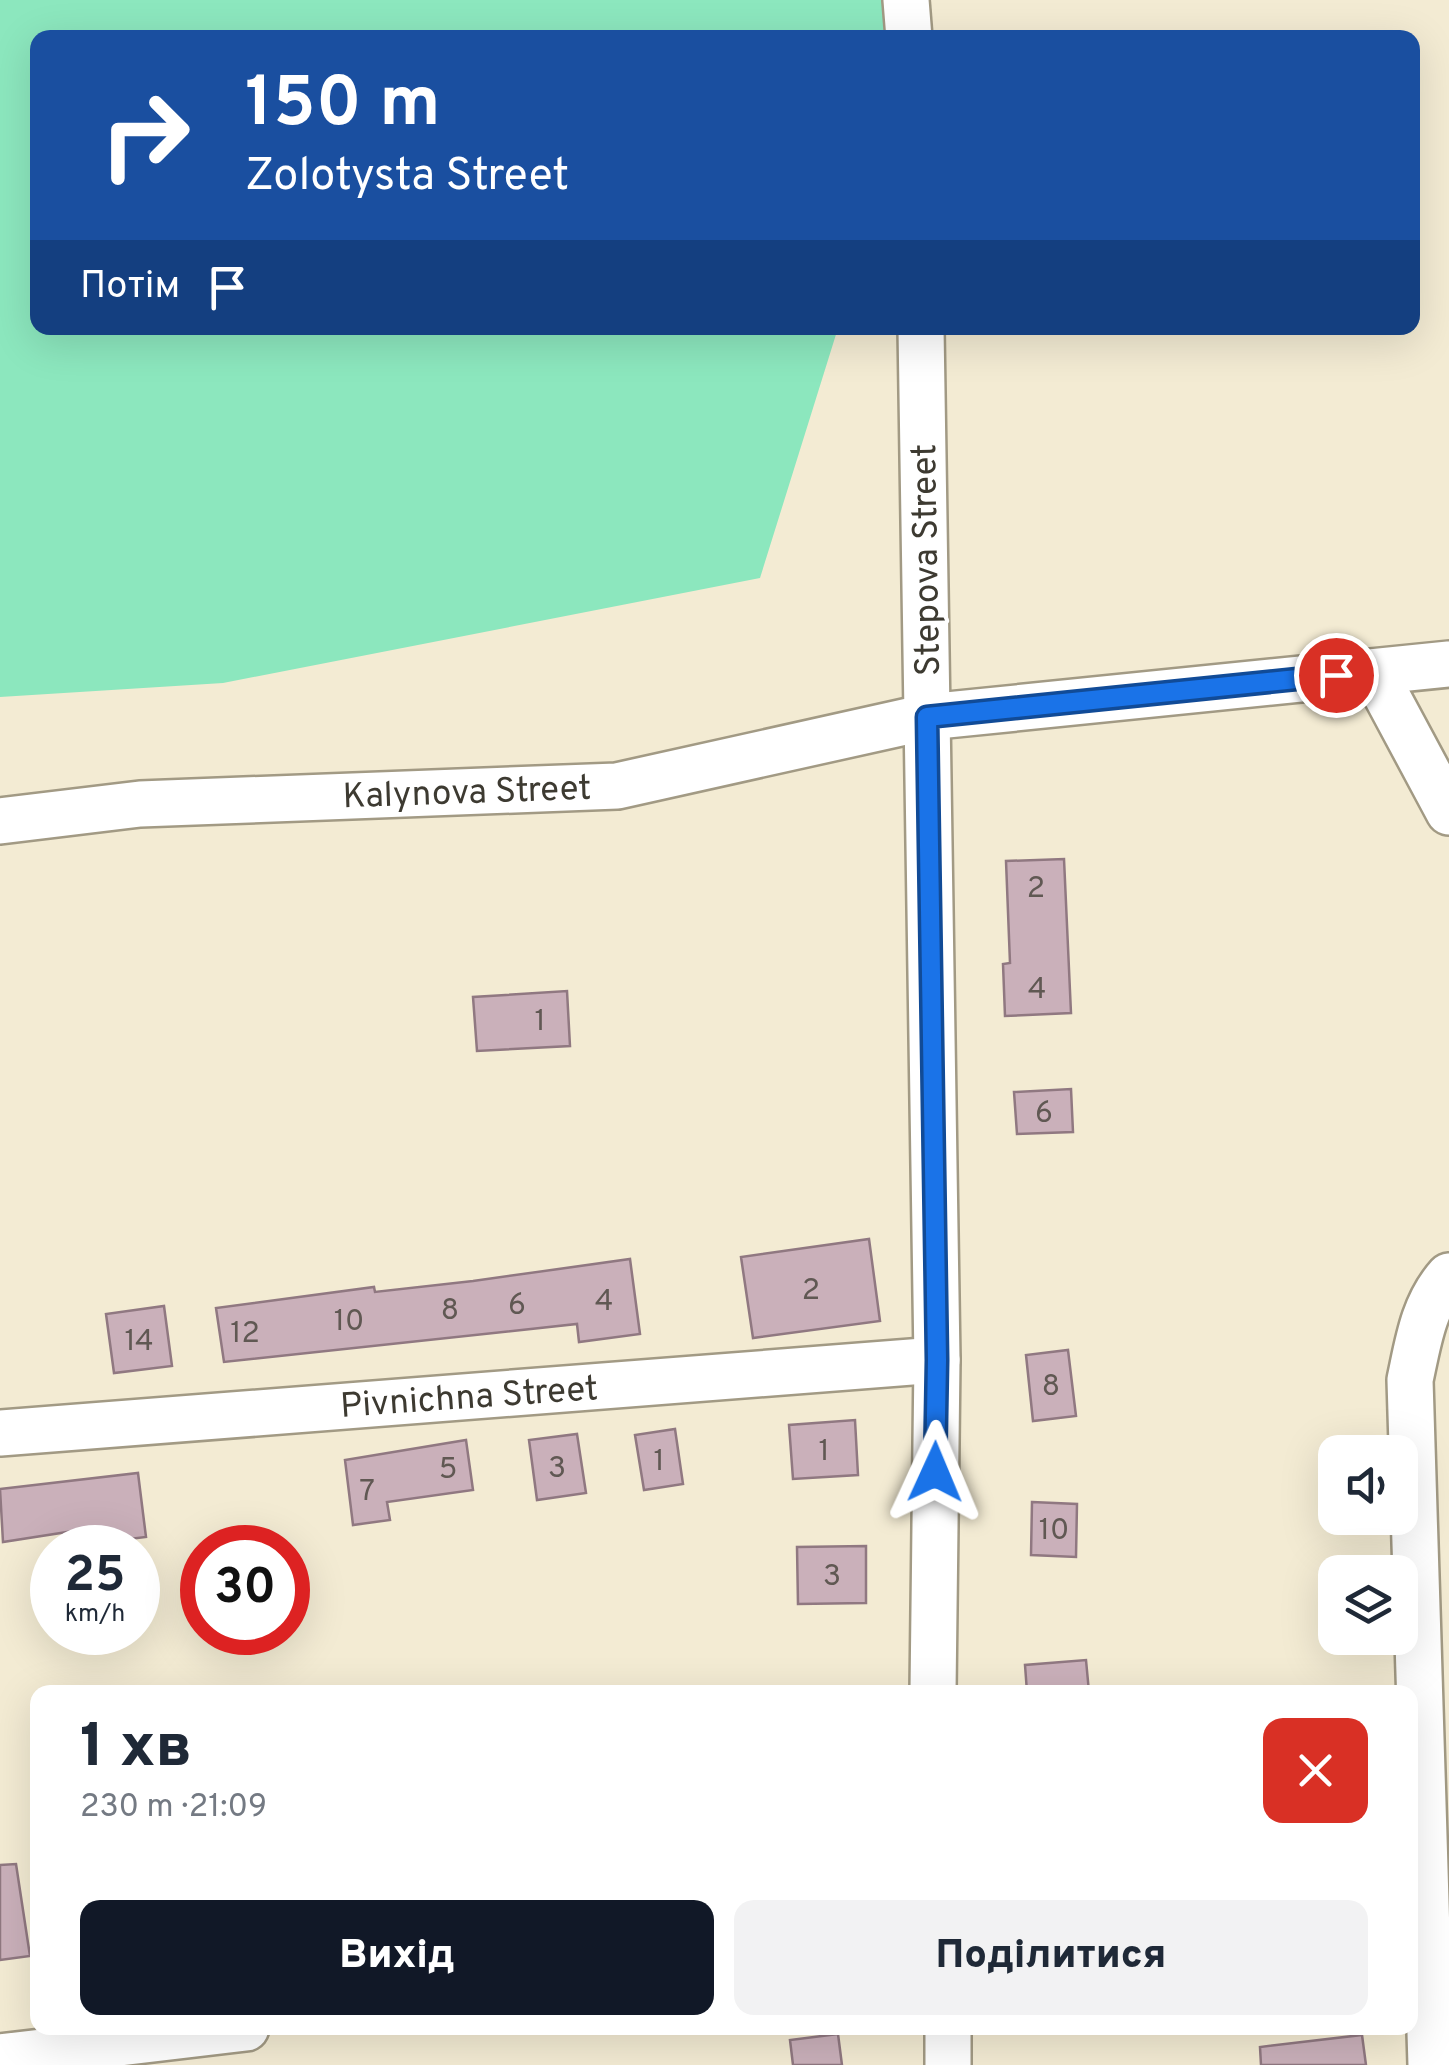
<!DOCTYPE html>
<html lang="uk">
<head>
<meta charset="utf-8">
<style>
	:root { --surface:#fff; --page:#f2f2f3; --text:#1f2937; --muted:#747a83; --accent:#111827 }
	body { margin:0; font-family:Overpass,sans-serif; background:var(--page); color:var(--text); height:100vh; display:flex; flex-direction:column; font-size:38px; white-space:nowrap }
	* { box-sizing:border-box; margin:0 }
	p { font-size:32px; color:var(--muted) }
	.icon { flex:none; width:55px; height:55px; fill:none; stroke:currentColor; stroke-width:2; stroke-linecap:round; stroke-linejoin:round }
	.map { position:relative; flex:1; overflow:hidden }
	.details { position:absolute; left:30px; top:1685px; width:1388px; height:350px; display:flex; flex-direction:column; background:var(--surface); border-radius:20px; box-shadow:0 10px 40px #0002 }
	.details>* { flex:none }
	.top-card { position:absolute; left:30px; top:30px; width:1390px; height:305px; border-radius:20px; box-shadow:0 10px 40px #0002; background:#1a4fa0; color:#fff; overflow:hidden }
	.fabs { position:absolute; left:1318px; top:1435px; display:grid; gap:20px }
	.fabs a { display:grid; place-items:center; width:100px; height:100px; border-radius:20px; background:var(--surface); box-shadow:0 10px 40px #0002; font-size:50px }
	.speed { position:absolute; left:30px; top:1525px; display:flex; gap:20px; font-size:50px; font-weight:700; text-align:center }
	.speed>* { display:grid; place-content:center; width:130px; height:130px; border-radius:50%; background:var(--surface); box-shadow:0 10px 40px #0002; line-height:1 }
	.speed small { font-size:25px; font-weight:400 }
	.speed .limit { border:15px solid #d22; background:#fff; color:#111 }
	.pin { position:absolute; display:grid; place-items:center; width:85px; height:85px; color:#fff; margin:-42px; border:5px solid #fff; border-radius:50%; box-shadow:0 2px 10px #0007 }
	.me { position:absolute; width:110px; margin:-55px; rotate:1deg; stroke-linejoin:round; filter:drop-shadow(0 0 8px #0008) }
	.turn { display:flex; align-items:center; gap:35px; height:210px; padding:0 50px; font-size:45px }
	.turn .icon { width:130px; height:130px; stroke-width:2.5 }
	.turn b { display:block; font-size:70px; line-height:85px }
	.then { display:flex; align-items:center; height:95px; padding:0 50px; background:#0003; gap:20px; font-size:38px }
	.round { display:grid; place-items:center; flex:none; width:105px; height:105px; border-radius:20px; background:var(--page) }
	.head { display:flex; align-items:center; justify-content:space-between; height:170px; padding:0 50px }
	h1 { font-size:60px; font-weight:800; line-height:75px }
	.primary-button { display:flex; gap:20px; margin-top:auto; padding:20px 50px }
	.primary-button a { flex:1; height:115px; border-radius:20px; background:var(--accent); color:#fff; font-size:40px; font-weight:800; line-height:115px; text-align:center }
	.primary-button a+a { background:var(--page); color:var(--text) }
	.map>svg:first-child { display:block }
</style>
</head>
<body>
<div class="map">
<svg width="1449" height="2065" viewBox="0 0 1449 2065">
	<rect width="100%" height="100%" fill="#f3ebd3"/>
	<path fill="#8ce7be" d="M0,0H884L885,38H38V328H838L760,578L223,683L0,697Z"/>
	<g fill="#cab0ba" stroke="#907881" stroke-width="2.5">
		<path d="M1064,859L1071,1013L1005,1016L1003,964L1010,963L1006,861Z"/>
		<path d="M567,991L570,1046L477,1051L473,997Z"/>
		<path d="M1071,1089L1073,1132L1017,1134L1014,1092Z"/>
		<path d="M869,1239L880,1321L753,1338L741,1257Z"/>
		<path d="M630,1259L640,1334L579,1342L577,1324L224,1362L216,1308L374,1287L375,1292L473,1281Z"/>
		<path d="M164,1306L172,1366L114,1373L106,1314Z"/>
		<path d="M1068,1350L1076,1416L1033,1421L1026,1355Z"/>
		<path d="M855,1420L858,1475L793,1479L789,1425Z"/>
		<path d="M675,1429L683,1484L644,1490L635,1435Z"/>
		<path d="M577,1434L586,1493L537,1500L529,1440Z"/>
		<path d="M466,1440L473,1490L387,1502L390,1520L353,1525L345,1460Z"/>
		<path d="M138,1473L146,1537L96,1543L93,1528L3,1542L0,1489Z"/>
		<path d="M1032,1502L1077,1504L1076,1557L1031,1555Z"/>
		<path d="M866,1546V1603L798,1604L797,1547Z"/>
		<path d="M1086,1660L1089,1692H1027L1025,1665Z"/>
		<path d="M16,1864L30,1956L0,1960V1865Z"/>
		<path d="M838,2034L842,2065H793L790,2040Z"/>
		<path d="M1362,2035L1366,2065H1261L1260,2047Z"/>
	</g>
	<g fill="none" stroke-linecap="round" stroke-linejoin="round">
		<g stroke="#a29a84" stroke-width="50">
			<g id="minor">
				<path d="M906,0L909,38"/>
				<path d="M921,328L937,1360L933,1692"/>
				<path d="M1374,672L1449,812"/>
				<path d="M0,821L140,804L617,786L927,717L1449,664"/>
				<path d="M0,1433L937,1360"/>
				<path d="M948,2028V2065"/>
				<path d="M0,2057L246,2028"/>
				<path d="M1431,2065L1410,1380C1418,1343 1423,1305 1449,1276"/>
			</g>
		</g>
		<use href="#minor" stroke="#fff" stroke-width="45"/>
	</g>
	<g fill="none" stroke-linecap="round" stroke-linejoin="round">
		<g stroke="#114b97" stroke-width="25">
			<path id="route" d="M935,1472L937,1360L927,717L1336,675"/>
		</g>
		<use href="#route" stroke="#1a73e8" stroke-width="18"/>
	</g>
	<g text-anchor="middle" stroke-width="8" stroke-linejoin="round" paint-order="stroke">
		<g font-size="30" fill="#605853">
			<text x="1036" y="897">2</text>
			<text x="1037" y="998">4</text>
			<text x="540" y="1030">1</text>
			<text x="1044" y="1122">6</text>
			<text x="811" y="1299">2</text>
			<text x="604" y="1310">4</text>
			<text x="517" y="1314">6</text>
			<text x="450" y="1319">8</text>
			<text x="349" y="1330">10</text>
			<text x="245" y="1342">12</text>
			<text x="139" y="1350">14</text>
			<text x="1051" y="1395">8</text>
			<text x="824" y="1460">1</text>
			<text x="659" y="1470">1</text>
			<text x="557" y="1477">3</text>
			<text x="448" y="1478">5</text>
			<text x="367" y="1500">7</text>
			<text x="1054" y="1539">10</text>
			<text x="832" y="1585">3</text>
		</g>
		<g font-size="35" fill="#3d3a31" stroke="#fff">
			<text transform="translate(925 560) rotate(-91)" y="12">Stepova Street</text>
			<text transform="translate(467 791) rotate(-2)" y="12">Kalynova Street</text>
			<text transform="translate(469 1396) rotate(-4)" y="12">Pivnichna Street</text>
		</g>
	</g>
</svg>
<div class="fabs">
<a><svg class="icon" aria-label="sound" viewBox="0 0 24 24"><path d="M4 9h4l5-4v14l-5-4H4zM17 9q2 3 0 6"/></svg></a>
<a><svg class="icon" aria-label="layers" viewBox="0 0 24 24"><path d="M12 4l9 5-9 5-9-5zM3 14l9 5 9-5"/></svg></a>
</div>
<div class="speed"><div>25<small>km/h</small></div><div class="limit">30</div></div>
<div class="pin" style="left:1336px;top:675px;background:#d93025"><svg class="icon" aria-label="arrive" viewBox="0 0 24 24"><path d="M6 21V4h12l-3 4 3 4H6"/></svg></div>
<svg class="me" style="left:935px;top:1472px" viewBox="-20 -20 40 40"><path d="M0-17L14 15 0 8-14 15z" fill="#1a73e8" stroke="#fff" stroke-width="4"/></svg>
<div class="top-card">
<div class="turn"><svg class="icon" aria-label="right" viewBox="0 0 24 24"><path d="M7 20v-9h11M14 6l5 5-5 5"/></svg><div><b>150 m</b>Zolotysta Street</div></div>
<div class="then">Потім<svg class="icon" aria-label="arrive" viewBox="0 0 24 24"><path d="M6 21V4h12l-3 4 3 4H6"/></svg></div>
</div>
<section class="details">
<div class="head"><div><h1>1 хв</h1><p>230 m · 21:09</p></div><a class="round" style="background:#d93025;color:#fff"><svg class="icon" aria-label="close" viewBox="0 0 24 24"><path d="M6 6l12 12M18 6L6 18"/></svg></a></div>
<div class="primary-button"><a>Вихід</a><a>Поділитися</a></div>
</section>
</div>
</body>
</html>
